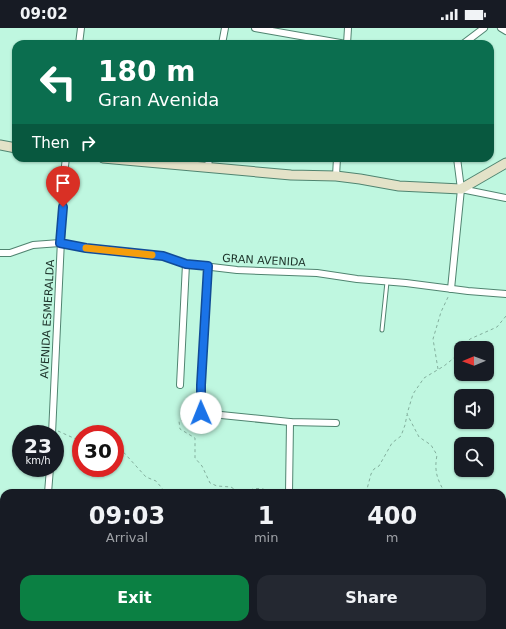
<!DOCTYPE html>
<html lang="en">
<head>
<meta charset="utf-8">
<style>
	:root { --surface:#171b24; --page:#242831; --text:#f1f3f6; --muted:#9ea1a6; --accent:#0b8043 }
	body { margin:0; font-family:"DejaVu Sans",sans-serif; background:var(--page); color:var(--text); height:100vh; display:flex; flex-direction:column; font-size:15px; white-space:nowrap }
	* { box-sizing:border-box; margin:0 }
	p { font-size:13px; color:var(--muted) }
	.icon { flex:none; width:22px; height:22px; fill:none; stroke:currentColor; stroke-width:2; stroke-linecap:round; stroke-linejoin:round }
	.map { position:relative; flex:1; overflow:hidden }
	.sheet { position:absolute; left:0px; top:461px; width:506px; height:140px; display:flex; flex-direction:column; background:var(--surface); border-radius:12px 12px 0 0; box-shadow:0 1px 3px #0004 }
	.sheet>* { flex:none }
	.hud { position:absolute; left:12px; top:12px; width:482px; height:122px; border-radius:12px; box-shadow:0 1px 3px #0004; background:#0b6e4f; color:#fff; overflow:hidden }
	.needle { width:26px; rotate:269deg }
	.buttons { position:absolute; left:454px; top:313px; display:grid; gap:8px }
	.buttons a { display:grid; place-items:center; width:40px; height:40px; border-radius:8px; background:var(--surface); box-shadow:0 1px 3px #0004; font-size:20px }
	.speed { position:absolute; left:12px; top:397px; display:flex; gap:8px; font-size:20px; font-weight:700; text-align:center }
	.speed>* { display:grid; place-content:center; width:52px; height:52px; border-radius:50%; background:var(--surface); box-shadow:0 1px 3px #0004; line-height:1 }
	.speed small { font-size:10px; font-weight:400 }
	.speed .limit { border:6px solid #d22; background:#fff; color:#111 }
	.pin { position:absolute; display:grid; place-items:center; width:34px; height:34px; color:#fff; margin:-41px -17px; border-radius:50% 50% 50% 0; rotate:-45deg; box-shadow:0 0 4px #0007 }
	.pin .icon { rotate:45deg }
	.me { position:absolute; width:44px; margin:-22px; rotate:359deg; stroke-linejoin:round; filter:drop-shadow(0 0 3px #0008) }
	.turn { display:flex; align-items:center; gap:14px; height:84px; padding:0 20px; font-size:18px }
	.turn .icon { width:52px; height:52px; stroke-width:2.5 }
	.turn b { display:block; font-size:28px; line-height:34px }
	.then { display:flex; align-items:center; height:38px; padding:0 20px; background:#0003; gap:8px; font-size:15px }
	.eta { display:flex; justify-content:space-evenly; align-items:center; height:68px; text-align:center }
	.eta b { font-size:24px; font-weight:700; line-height:28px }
	.primary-button { display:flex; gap:8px; margin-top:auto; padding:8px 20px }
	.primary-button a { flex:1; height:46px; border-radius:12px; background:var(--accent); color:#fff; font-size:16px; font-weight:700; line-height:46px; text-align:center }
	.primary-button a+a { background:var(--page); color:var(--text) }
	.status { display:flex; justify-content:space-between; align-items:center; height:28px; padding:0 20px; background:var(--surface); direction:ltr }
	.status svg { height:11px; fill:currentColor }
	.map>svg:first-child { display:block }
</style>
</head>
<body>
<div class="status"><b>09:02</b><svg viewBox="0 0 49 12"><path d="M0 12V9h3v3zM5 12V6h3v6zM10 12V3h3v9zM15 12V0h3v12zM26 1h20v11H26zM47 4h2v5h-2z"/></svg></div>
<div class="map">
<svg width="506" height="601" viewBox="0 0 506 601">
	<rect width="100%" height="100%" fill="#bff7e0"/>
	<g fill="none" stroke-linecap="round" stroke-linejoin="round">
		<g stroke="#508470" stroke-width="5">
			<path id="lane" d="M382,302L387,254"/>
		</g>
		<g stroke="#508470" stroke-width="8">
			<g id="street">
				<path d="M255,0L346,16"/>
				<path d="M501,0L506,3"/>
				<path d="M79,16L81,0"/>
				<path d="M222,16L225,0"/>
				<path d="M347,16L348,0"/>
				<path d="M463,16L484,0"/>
				<path d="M208,139L209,130"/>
				<path d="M336,148L337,130"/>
				<path d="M461,161L506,170"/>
				<path d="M0,225H10L33,217L60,215L86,220L163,228L186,236L237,242L317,245L357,251L406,255L468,263L506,266"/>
				<path d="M208,238L201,357V385L290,394L336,395"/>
				<path d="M451,261L461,161L457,130"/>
				<path d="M180,357L186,236"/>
				<path d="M52,406L63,169L62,161L66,130"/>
				<path d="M48,465L50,440"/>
				<path d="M289,465L290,394"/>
				<path d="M0,514H4"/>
				<path d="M18,601L19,597"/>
			</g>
		</g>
		<g stroke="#508470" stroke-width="11">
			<g id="secondary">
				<path d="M0,117L16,120"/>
				<path d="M103,130L291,147L336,148L360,151L399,158L461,161L506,135"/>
			</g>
		</g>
		<g stroke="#83af9d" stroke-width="1" stroke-dasharray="3 3" stroke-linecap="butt">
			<path d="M438,341L433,311L441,284L449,267"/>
			<path d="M195,387L185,392L179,393L180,401L195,410V430L202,438L210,455L217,458L231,459L237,463L246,464"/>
			<path d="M58,403L78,412H81"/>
			<path d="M115,416L117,417L146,449L156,453L166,465"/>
			<path d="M245,465C252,459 264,459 271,465"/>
			<path d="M366,465L371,446L374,441L379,438L392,415L401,408L405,397L407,387"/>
			<path d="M445,465C437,451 434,443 437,427L431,417L419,409L407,386L413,366L424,350L444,338L454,330L461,320L470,311L497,299L506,288"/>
			<path d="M502,492L506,489"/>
			<path d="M502,506L506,513"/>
			<path d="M0,554H4"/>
			<path d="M76,601L77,597"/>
			<path d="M385,601L389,597"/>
		</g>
		<use href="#lane" stroke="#fff" stroke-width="3"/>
		<use href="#street" stroke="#fff" stroke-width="6"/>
		<use href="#secondary" stroke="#e3e2c8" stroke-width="9"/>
	</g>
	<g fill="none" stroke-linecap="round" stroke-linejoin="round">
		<g stroke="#114b97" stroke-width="10">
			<path id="route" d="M63,179L60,215L86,220L163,228L186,236L208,238L201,357V385"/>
		</g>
		<use href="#route" stroke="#1a73e8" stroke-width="7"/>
		<path stroke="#f59e0b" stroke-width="7" d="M86,220L152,227"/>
	</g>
	<g text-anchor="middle" stroke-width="3" stroke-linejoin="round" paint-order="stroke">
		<g font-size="11" fill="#1b3128" stroke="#bff7e0">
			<text transform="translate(264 232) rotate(3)" y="4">GRAN AVENIDA</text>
			<text transform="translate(47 291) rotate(-87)" y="4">AVENIDA ESMERALDA</text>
		</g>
	</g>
</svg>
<div class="buttons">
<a><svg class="needle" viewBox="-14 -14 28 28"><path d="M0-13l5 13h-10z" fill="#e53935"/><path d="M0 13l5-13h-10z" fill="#9ea1a6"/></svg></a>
<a><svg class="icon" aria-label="sound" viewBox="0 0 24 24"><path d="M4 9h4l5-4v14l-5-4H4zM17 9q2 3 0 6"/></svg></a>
<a><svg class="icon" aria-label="search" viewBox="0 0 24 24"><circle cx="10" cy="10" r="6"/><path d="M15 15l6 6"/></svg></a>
</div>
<div class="speed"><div>23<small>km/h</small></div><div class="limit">30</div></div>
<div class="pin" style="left:63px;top:179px;background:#d93025"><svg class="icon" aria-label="arrive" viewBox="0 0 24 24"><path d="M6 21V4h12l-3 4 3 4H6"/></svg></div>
<svg class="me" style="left:201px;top:385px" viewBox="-20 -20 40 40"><circle r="19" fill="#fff"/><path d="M0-13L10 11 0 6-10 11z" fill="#1a73e8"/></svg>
<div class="hud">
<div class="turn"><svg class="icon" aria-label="left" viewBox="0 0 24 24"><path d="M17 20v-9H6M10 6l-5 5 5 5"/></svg><div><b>180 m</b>Gran Avenida</div></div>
<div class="then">Then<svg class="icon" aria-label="right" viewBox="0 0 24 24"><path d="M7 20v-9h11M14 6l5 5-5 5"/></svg></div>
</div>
<section class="sheet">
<div class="eta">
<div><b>09:03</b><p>Arrival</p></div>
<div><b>1</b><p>min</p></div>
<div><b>400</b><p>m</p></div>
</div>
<div class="primary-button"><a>Exit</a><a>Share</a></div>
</section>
</div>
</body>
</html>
